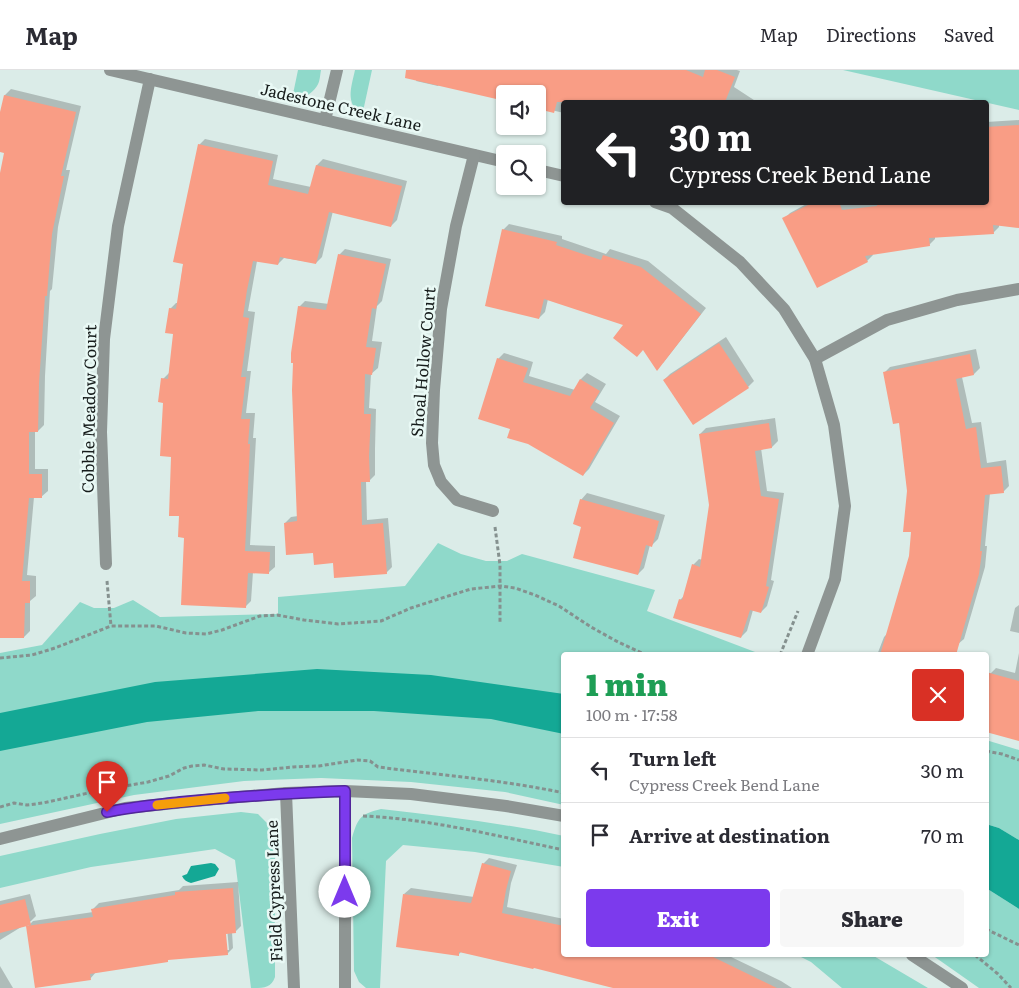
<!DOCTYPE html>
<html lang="en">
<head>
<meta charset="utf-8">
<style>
	:root { --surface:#fff; --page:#f7f7f7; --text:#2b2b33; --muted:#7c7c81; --line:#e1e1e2; --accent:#7c3aed }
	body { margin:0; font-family:Literata,serif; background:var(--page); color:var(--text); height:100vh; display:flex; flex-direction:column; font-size:19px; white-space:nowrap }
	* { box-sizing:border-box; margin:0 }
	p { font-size:16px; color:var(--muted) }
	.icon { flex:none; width:28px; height:28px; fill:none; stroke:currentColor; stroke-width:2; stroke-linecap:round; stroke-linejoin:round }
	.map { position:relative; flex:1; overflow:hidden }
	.panel { position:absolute; left:561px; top:582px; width:428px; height:305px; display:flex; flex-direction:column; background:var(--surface); border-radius:5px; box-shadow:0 1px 4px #0004 }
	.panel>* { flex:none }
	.top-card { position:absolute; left:561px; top:30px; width:428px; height:105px; border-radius:5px; box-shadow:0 1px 4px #0004; background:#202124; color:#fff; overflow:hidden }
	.controls { position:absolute; left:496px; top:15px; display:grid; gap:10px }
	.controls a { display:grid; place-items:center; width:50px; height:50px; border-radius:5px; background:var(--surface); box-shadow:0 1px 4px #0004; font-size:25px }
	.pin { position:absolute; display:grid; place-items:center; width:42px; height:42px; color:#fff; margin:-51px -21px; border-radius:50% 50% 50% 0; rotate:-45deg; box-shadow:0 0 5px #0007 }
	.pin .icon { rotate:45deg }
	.me { position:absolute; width:55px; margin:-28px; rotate:0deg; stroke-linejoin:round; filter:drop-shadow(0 0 4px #0008) }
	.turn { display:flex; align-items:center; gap:18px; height:105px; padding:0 25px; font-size:22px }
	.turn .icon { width:65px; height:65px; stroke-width:2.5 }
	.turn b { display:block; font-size:35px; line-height:42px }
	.round { display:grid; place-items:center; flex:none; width:52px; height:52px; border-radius:5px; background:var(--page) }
	.overview { display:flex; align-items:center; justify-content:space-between; height:85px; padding:0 25px }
	h1 { font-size:30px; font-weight:800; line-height:38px; color:#1e9e55 }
	.button { display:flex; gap:10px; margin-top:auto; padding:10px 25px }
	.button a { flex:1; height:58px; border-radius:5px; background:var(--accent); color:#fff; font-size:20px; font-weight:800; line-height:58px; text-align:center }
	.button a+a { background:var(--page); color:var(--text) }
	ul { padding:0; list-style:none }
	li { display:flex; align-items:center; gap:15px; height:65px; padding:0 25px; border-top:1px solid var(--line) }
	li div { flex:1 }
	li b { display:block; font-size:19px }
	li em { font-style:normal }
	header { display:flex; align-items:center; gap:30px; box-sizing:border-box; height:70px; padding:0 25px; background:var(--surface); border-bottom:1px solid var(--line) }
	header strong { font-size:24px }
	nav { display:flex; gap:28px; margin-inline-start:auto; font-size:18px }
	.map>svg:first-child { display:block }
</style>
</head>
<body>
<header>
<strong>Map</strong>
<nav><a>Map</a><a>Directions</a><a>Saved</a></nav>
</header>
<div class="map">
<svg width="1019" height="918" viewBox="0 0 1019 918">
	<rect width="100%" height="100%" fill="#dbece8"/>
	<g fill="#8fd9ca">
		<path d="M298,0H321C320,5 320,12 317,16C311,25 301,30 292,29Z"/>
		<path d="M355,0H372L362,46C345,32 351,19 355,0Z"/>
		<path d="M843,0H1019V40Z"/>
		<path d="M438,473L461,484L486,491H507L522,484L655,520L647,541L763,585H564V735L505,722L411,712L321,708L244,711L134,725L0,754V583L42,575L80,532L94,538H114L133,530L160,547L278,544V527L405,516Z"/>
		<path d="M986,670L1019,680V770L999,758L986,754Z"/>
		<path d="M381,739C442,746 503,753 564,766V797L475,782L403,775L386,791L380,918H366L359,912L354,901L352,768C358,747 361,744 381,739Z"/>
		<path d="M241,742L258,744L267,753L275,766V907C271,918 264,918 251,918L235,790L215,779L91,797L0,818V786L100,764L176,749Z"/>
		<path d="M986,818L1019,839V918H979L932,885H986Z"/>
		<path d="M797,885H872L928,918H842L811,892Z"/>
	</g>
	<g fill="#14a895">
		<path d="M317,599L431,605L564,624V664L491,649L374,641H258L147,652L0,681V643L155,612Z"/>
		<path d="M986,754L999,758L1019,770V839L986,818Z"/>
		<path d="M211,793L215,794L219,799L215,806L191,813C187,812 184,810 182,806L187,804L191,796Z"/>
	</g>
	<g fill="#0003" fill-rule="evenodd">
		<path d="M407,0H737L740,1L734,17L757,32H564V43L538,37V24H505V30L439,15L438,16L416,11L418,3Z"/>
		<path d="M11,19L81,36L66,100H70L58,157L52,219L50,221L45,306L44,355L38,361H35V399H48V421L41,427H34L27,505L36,506V526L30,531V561L24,567H0V109L5,82L0,81V48L5,25Z"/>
		<path d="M1019,50V157L999,155V157L993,163L935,166V169L929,175L872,183L873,185L867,191L784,149L790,143L810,132H986V52Z"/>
		<path d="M205,69L278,85L273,109L311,117L317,95L323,89L407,111L397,150L391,156L333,141L322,187L316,193L284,188L278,194L257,191L248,241L255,242L247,301H251L246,343H255L253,368H256L250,475L275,476V497L268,503L253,502L251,531L245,537L180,445L165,332L163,309L169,303L175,263L170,239L176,233H178L199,75Z"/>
		<path d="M509,154L562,166V169L606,184L610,179L648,191L706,238L663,293L625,254L548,229L545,242L539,248L503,160Z"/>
		<path d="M345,179L391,189L382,231L377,236L372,271L382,272L378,298L371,304L369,338L376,339L375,379V405L369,411H366L367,450L388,448L392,497L386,503L314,482L285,453L291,447L298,446L299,237L305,231L329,234L339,185Z"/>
		<path d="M726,267L754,311L748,317L693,354L664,310L670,304Z"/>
		<path d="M976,279L980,298L974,304L962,307L972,353L981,352L987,393L1006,390L1009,416L1003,422L990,423L985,476H987L985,497L964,569L945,585H877L884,567L888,563L910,486L912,461L900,351L884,303L890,297Z"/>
		<path d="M504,283L533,292L529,306L575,320L581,309L587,303L606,314L595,332L620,346L589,399L583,405L511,358L498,289Z"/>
		<path d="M775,348L778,371L772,377L761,378L767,421L784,423L771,510L774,511L767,536L761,542L753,540L747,561L741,567L680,530L684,526L693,495L699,489L703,490L711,435L700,364L706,358Z"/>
		<path d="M587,423L665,445L658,469L652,475H650L644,498L638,504L583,456L581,430Z"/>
		<path d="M1019,535V563L1010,561L1015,538Z"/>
		<path d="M1019,583V670L990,604L996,598L1015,603Z"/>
		<path d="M489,788L517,795L511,813L507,837L564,849V885H727L781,911L792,918H618L534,896L461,882L458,885L404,824L411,818L474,827L483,794Z"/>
		<path d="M238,812L241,856L235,862H232L233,878L227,884L170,888L167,891L96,902L90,909L27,857L33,851L93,842V839L99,833L179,820L183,816ZM224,858H227L229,880H226Z"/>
		<path d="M30,824L36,846L31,851L0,870V831Z"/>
		<path d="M0,896L13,918H0Z"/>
	</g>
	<g fill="#f99d85">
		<path d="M406,0H686L703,7L705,0H717L735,7L725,32H557L554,43L538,39V24H505V31L405,8Z"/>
		<path d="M4,25L76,42L61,106H64L52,164L47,226H45L39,313L38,362H29V404H42V428H29L22,511H30V533H25L24,568H0V103L4,83L0,82V42Z"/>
		<path d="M1019,55V158L993,155L994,164L929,168L930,176L865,186L868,192L817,218L782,148L814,132H839L842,140L877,136V132H986V57Z"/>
		<path d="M198,74L273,91L268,115L308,124L316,95L402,116L391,157L329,142L316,194L280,187L278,195L253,191L247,220L243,247L249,248L241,307H246L241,349H250L248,374H250L245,481L270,482L269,504L248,503L246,538L181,535L184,468L178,467L179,446H169L171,387L160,386L163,333L158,332L161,308L168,309L173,264L165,263L169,238L176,239L183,194L173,192Z"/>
		<path d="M502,159L557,172L556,175L601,190L603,185L641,197L701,244L657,301L643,280L637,287L613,268L623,255L544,229L539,249L485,236Z"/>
		<path d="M338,184L386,194L376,239L372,238L366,277L376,278L372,305L365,304L364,344H371L369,386L370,412H361L362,455L383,453L387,504L334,508L333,493L314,495L313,483L286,485L284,453L297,451L292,320L293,293H291V283L298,236L326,240Z"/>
		<path d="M719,273L749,318L693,355L663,310Z"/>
		<path d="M970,284L974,305L956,309L966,359L976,357L981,398L1001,396L1004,423L985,425L980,481H982L979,504L956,585H880L909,486L911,462H903L907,421L899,353L893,354L883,302Z"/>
		<path d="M497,288L528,298L523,312L570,326L580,309L600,321L590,338L614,353L583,406L528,374L507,368L510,359L478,349Z"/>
		<path d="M769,353L772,378L755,381L761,426L779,429L766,516L769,517L761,543L750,540L741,568L673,548L679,529L682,530L692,494L700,497L709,435L699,364Z"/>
		<path d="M580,429L659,451L652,477L646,475L638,505L573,488L581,457L573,454Z"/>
		<path d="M986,602L1019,611V671L986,662Z"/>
		<path d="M482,793L511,801L506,820L502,843L564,856V885H709L777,918H613L534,898L533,899L459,882V886L396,877L403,824L471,833Z"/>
		<path d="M233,818L236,863L226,864L228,885L168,890V892L90,904L91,910L35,918L26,856L93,847L91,839L175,825V822Z"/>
		<path d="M25,829L31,855L0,863V835Z"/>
	</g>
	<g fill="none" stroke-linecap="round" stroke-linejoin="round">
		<g stroke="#85918f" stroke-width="3" stroke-dasharray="4 2.5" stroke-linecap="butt">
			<path d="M495,457L500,495V553"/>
			<path d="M107,511L111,556"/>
			<path d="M780,585L798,541"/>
			<path d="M0,588L32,585L55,578L111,556H156L186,563L206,564L222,560L260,546L277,545L304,550L338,554L381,551L411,538L445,527L471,519L501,516L515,518L535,525L559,536L591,557L618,572L646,585"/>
			<path d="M986,681L1002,684L1019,690"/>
			<path d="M0,737L14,733L27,735L43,733L102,720L148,712L169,706L184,698L192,696L204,695L224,699L262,700L293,697L319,696L357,690L370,691L378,697C440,705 503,710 564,723"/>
			<path d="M363,746C431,749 497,766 564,780"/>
			<path d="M986,859L1019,875"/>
			<path d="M975,885L998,904L1011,918"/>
		</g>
		<g stroke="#8e9593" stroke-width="12">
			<path d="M110,0L505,92"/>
			<path d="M325,50L337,0"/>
			<path d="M474,85L456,156L441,239L434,320L432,373L434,395L441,412L457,430L493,441"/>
			<path d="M538,100L564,106"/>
			<path d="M655,132L672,138L740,192L784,239L815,289L834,355L845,436L835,509L807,585"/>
			<path d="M815,289L887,250L957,230L1019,219"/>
			<path d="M106,494L101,362L104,269L118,156L150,9"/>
			<path d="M345,721V918"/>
			<path d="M286,723L294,918"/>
		</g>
		<g stroke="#8e9593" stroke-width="12">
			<path d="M0,769L125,738L216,729L286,723L345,721L411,724L506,736L564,746"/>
			<path d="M912,885L962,918"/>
		</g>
	</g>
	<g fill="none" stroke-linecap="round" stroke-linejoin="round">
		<g stroke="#51269a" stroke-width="12">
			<path id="route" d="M107,742C131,737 155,735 180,732C235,727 289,723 345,721V822"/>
		</g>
		<use href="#route" stroke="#7c3aed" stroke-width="9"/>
		<path stroke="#f59e0b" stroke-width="9" d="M157,735L225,728"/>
	</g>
	<g text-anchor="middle" stroke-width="5" stroke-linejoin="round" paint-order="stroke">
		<g font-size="16" fill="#161c1b" stroke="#e9f9f5">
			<text transform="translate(341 37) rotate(13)" y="6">Jadestone Creek Lane</text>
			<text transform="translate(423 292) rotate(-85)" y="6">Shoal Hollow Court</text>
			<text transform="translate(89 339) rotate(-89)" y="6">Cobble Meadow Court</text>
			<text transform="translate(274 821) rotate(-92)" y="6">Field Cypress Lane</text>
		</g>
	</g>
</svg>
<div class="controls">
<a><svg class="icon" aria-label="sound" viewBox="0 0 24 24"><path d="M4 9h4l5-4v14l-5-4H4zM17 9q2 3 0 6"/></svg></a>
<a><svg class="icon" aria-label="search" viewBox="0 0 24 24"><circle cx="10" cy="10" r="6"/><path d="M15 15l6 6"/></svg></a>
</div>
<div class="pin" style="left:107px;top:742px;background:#d93025"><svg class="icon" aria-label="arrive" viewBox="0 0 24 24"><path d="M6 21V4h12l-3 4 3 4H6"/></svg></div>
<svg class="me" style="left:345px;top:822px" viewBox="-20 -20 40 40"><circle r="19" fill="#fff"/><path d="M0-13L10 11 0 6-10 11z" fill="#7c3aed"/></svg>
<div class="top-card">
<div class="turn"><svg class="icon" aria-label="left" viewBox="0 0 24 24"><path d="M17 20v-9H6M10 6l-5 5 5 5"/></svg><div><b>30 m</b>Cypress Creek Bend Lane</div></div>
</div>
<section class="panel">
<div class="overview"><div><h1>1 min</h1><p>100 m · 17:58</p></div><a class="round" style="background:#d93025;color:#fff"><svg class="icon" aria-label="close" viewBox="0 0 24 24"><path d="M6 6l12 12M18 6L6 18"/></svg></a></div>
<ul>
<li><svg class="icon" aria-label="left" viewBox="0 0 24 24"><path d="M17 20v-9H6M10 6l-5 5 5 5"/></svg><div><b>Turn left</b><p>Cypress Creek Bend Lane</p></div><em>30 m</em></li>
<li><svg class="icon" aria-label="arrive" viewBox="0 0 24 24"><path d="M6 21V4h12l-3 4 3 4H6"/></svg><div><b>Arrive at destination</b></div><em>70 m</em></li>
</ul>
<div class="button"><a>Exit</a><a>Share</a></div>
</section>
</div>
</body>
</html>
